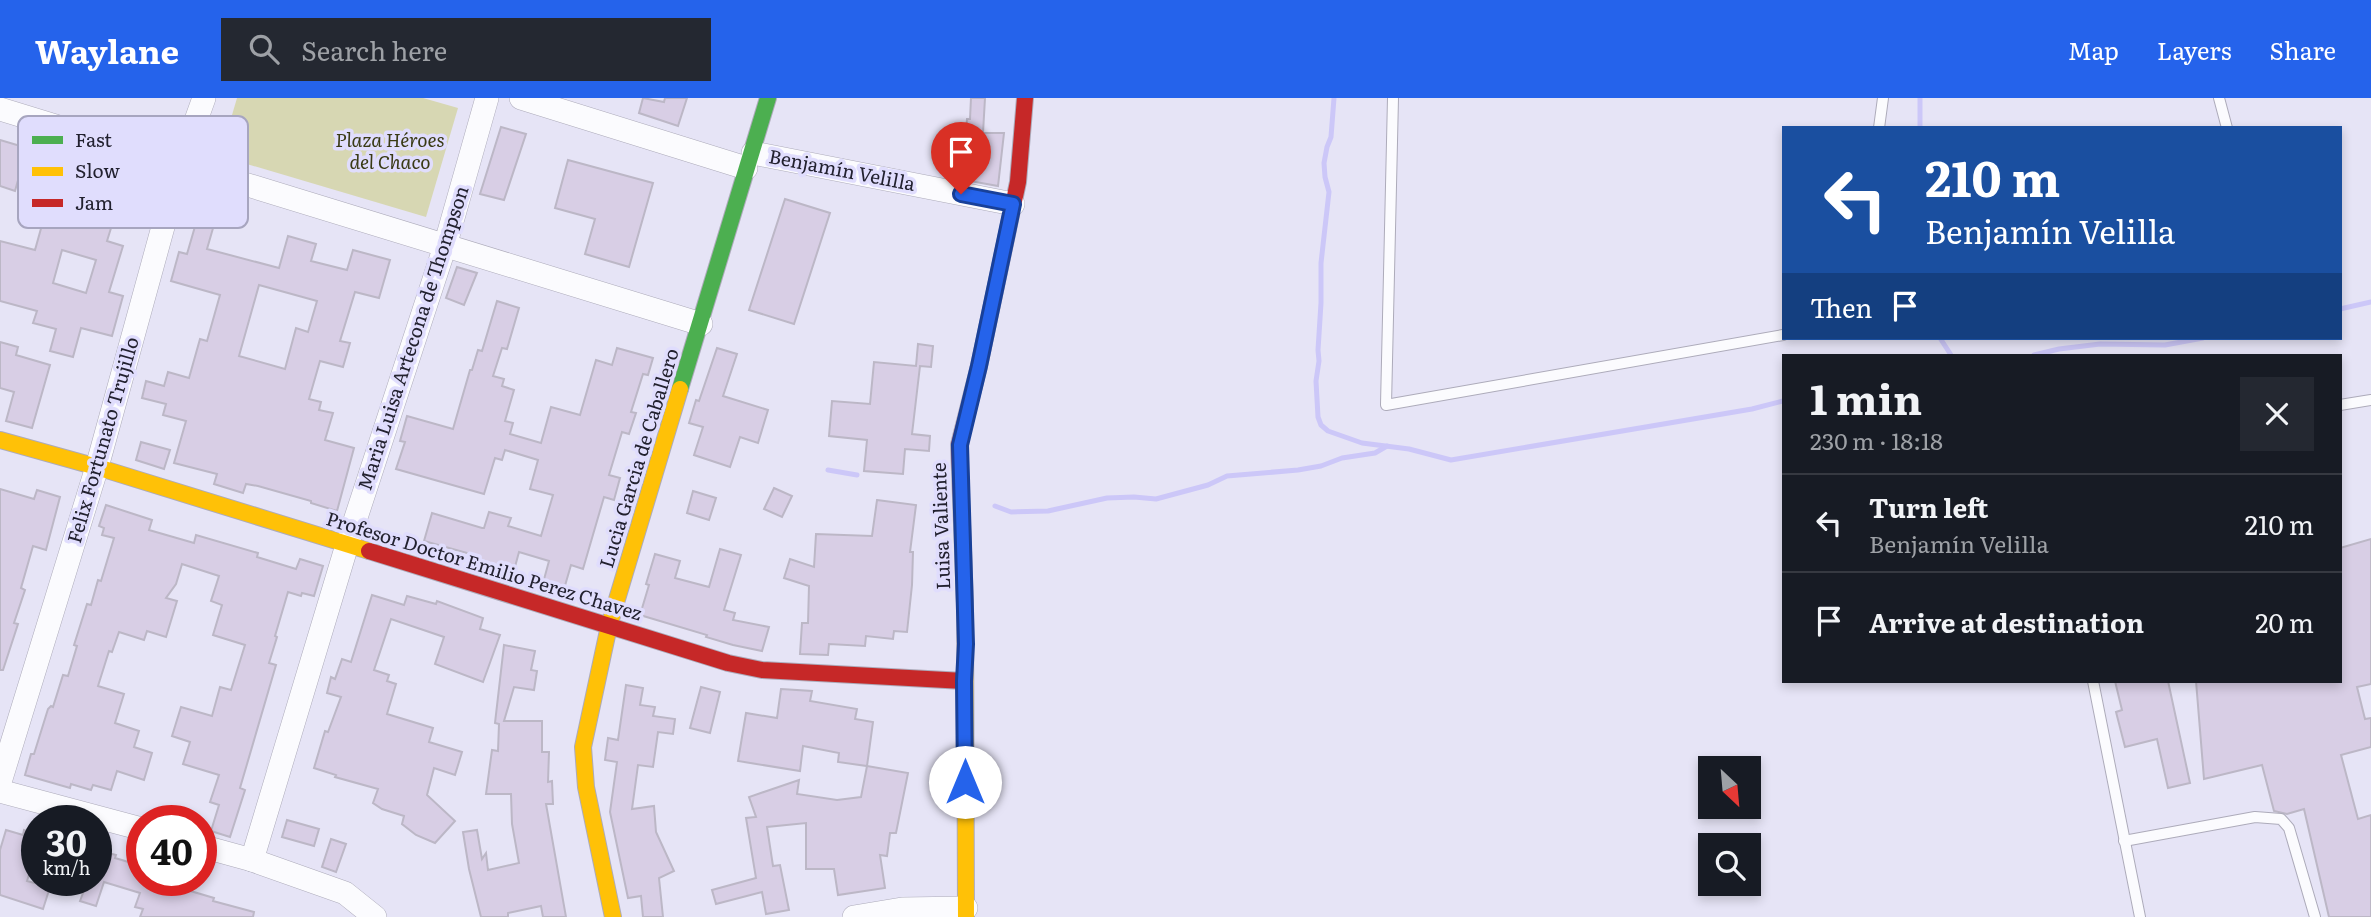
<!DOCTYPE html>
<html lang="en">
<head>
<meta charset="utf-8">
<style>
	:root { --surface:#171b24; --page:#242831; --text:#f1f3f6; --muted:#9ea1a6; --line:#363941; --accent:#2563eb }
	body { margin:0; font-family:Literata,serif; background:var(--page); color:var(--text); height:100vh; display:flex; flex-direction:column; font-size:26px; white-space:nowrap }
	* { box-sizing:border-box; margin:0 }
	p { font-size:23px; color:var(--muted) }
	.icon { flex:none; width:38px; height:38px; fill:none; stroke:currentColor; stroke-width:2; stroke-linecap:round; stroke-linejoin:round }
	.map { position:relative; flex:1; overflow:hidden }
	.side { position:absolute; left:1782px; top:256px; width:560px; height:329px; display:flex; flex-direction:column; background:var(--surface); border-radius:0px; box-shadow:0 4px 10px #0003 }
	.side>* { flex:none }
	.hud { position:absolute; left:1782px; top:28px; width:560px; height:214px; border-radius:0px; box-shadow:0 4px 10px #0003; background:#1a4fa0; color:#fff; overflow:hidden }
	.needle { width:46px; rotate:154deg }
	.tools { position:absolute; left:1698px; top:658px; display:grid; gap:14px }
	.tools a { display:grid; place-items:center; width:63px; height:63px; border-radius:0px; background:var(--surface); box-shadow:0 4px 10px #0003; font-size:35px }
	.speed { position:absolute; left:21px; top:707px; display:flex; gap:14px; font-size:35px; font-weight:700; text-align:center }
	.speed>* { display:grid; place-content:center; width:91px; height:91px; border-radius:50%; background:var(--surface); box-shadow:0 4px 10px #0003; line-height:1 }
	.speed small { font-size:18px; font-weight:400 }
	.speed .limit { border:10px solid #d22; background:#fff; color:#111 }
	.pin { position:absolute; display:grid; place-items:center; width:60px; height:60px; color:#fff; margin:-72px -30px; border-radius:50% 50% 50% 0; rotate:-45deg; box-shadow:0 0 7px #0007 }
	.pin .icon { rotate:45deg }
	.me { position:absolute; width:77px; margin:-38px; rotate:0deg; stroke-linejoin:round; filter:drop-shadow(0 0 5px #0008) }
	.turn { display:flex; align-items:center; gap:24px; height:147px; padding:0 28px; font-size:32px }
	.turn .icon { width:91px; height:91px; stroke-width:2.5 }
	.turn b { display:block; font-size:49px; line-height:60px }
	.then { display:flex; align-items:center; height:66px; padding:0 28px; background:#0003; gap:14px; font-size:26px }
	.round { display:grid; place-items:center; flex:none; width:74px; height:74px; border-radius:0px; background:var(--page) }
	.summary { display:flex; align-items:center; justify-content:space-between; height:119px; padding:0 28px }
	h1 { font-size:42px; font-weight:700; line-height:52px }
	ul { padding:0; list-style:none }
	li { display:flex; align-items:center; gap:21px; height:98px; padding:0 28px; border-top:2px solid var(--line) }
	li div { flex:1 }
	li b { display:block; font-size:26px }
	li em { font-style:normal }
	header { display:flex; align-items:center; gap:42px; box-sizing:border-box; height:98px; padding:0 35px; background:var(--accent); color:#fff }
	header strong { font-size:33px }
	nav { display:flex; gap:38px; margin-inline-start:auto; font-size:24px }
	.search { width:490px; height:63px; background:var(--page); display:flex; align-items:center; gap:18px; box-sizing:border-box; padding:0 24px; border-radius:0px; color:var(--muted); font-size:26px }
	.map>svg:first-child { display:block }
</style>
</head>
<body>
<header>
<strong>Waylane</strong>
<div class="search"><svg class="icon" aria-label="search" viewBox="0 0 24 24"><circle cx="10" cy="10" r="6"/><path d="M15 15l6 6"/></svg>Search here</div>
<nav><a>Map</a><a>Layers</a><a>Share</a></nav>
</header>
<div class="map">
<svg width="2371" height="819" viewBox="0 0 2371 819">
	<rect width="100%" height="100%" fill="#e6e4f6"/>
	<path fill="#d7d7b3" d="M237,0H423L458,10L426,119L220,58Z"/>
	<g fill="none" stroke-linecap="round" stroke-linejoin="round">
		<g stroke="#ccc7f8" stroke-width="5">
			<path d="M1334,0L1331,39L1327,49L1324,65L1325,79L1329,94L1321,165V205L1318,252L1319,263L1316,283L1318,319L1321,327L1328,333L1362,345L1409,351L1451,362L1752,311L1783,303"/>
			<path d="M1920,0V30"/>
			<path d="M2340,211L2371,204"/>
			<path d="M1940,240L1951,257"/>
			<path d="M2034,257L2059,251L2100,246L2165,247L2203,240"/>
			<path d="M828,372L857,377"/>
			<path d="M995,408L1011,414L1048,413L1107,400L1134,399L1156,401L1208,387L1227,378L1298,372L1321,368L1342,360L1375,355L1387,348"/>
		</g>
	</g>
	<g fill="#d8cee5" stroke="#bcb7c6" stroke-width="2" fill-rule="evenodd">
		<path d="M643,0L664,4L665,0H687L678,28L639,15Z"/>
		<path d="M971,0H985L983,35H1004L998,88L959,81L962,34H966L967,21H970Z"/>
		<path d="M501,29L526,36L504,102L480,96Z"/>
		<path d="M0,42L27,50L15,93L0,88Z"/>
		<path d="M568,62L653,85L629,169L585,156L595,121L555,110Z"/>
		<path d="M59,66L113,81L115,74L158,86L151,110L120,101L107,143L123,148L109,194L123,198L112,238L81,230L73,259L50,253L56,231L33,225L37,213L0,203V143L35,152ZM62,152L96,162L86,195L53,185Z"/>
		<path d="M203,101L220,106L207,151L279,170L288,138L316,146L311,163L347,172L353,152L390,162L379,200L355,194L340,243L350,245L343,269L320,263L309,301L321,304L319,312L333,315L325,342L354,350L337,413L311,405V403L258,388L246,386L243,395L214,386L217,376L174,365L186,323L163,317L166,306L142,300L146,283L164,288L168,274L189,280L200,241L207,243L220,197L171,183L179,154L187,156ZM259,187L317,203L308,234L296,230L285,271L239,258Z"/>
		<path d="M785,101L830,115L794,226L749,212Z"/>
		<path d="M457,169L477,175L464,207L446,200Z"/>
		<path d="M497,203L519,210L507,251L502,250L493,278L504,281L502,288L514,292L505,323L513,325L510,336L541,345L551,309L580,317L596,262L612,267L617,250L653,260L648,277L643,276L631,314L636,315L629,336L622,334L609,377L620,380L614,402L604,399L583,471L571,467L564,491L543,485L549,463L519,454L513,476L472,464L474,457L424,443L432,415L482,430H484L489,414L511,420L508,428L541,438L553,397L530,391L538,362L505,352L502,362L495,360L484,396L396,371L405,344L400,343L407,318L453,331L470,272H472L478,252L482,253Z"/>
		<path d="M0,244L18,249L16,257L50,267L32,330L6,323L14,294L0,290Z"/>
		<path d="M918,246L933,248L931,269L920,268L912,336L930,338L929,353L905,351L903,376L864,373L867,342L829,338L832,303L870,306L874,264L916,268Z"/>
		<path d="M717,250L737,256L723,298L768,312L758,345L740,339L730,369L694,357L703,329L689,325L696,302L699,303Z"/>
		<path d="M141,344L170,352L164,371L136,362Z"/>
		<path d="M774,390L792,398L782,419L764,411Z"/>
		<path d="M0,391L34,401L37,392L60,399L46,452L33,448L21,490L25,492L14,525L18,526L3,572H0Z"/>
		<path d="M693,393L716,400L709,422L687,415Z"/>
		<path d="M877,402L916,407L910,454H913L912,487L907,534L894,533L893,541L866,538L865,548L829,546L828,557L800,556L802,525H808L809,488L784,480L790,461L814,469L816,436L872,438Z"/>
		<path d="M106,407L152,422L149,432L194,445L196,437L258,455L257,459L296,471L300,461L323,468L314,498L302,495L301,498L288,494L275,538L277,539L269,565L276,567L240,690L245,692L230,739L211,733L219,707L210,704L219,677L183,666L190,644L172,638L181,609L212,618L220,589L231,592L245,547L213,537L222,507L211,503L219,478L182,466L176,486L166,500L177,503L166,539L147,533L144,542L119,534L112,554L109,553L98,588L124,596L115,625L139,633L134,649L152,655L144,682L117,673L111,692L93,687L91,692L71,686L70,690L25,677L31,656H34L48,611L51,608L53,609L63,577L68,578L77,548L74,547L87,506L91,507L98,482L101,483L114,440L102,437L104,430L99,428Z"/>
		<path d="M2371,441V586L2357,589L2365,621L2371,620V649L2341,657L2358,721L2371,717V819H2329L2304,711L2287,716L2274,713L2262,667L2204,681L2196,583H2340V450Z"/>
		<path d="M720,451L741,457L724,512L735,515L733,522L769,529L762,553L733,547L706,539L707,537L640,517L649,487L646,486L655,456L680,463L675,480L709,489Z"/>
		<path d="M372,497L404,507L407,498L436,506L437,503L483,520L480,531L500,537L483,584L435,566L444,539L391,521L374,572L389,577L387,583L396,586L387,616L433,630L429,644L462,654L455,677L434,670L427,697L455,723L435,745L416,737L402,726L404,718L382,711L373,705L378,691L335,679L336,677L314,670L325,633L328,634L341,599L327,595L331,579L335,581L342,561L351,564Z"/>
		<path d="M504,547L535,553L531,572L537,573L534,592L514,589L504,623H542V654H549L548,684L552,683L553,706H546L566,819H543L541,808L508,815V819H481L469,771L463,734L477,732L482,761L486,755L488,772L519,765L512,726L511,696H486L492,652L498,653L499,626L495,625Z"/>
		<path d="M2115,583H2168L2190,685L2168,690L2157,641L2125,649L2116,614L2122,612Z"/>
		<path d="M626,587L643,590L640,607L655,609L653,618L675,621L673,636L658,634L653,669L638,667L632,711L654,708L656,734L674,773L659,780L663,819H643L641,798L628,800L610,714L617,664L605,662L608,640L618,642Z"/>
		<path d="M701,589L720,594L710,635L690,630Z"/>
		<path d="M781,591L812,593L810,603L857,611L855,621L873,624L867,668L838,664L839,655L803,648L800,673L738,663L746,615L777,620Z"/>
		<path d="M867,668L908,675L896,735H890L887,758L880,757L885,790L838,797L834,771H806V725L767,729L773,768L780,767L789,812L766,816L762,794L716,806L712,792L756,780L746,720L756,719L749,699L799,682L797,696L837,702L861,699Z"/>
		<path d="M287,722L319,731L314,748L282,739Z"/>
		<path d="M6,732L23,737L24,732L37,736V751L27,783L50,789L43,811L0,797V752Z"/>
		<path d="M331,741L346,746L336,774L322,769Z"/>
		<path d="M100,753L116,757L115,760L142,768V782H180L177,789L214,800L213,803L254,814L253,819H140L143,811L135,809L140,795L104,784L96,808L80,803L83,795L53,786L54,782H99H96V765Z"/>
	</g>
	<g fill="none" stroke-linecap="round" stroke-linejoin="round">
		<g stroke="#adabba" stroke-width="12">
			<g id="lane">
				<path d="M1393,0L1386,307L1783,237"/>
				<path d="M2219,0L2227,30"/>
				<path d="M1879,30L1883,0"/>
				<path d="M2340,307L2371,302"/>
				<path d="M2093,583L2140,819"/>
				<path d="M2124,743L2255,719L2281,721L2289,730L2315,819"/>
			</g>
		</g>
		<g stroke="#adabba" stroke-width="24">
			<g id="street">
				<path d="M521,0L746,70"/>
				<path d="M0,11L701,226"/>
				<path d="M753,55L1013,106"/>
				<path d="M0,684L97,369L180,67L204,0"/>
				<path d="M0,693L142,731"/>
				<path d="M201,748L252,762L345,795L375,819"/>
				<path d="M252,762L347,447L445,148L487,0"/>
				<path d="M854,819L902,811L966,810"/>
			</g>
		</g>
		<g stroke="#adabba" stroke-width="18">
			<path id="fast" d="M680,291L768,0"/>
		</g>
		<g stroke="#adabba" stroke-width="18">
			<g id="slow">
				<path d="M0,342L97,369L369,453"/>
				<path d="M965,505L966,819"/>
				<path d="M613,819L586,689L583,649L609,528L680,291"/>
			</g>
		</g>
		<g stroke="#adabba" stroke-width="18">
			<g id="jam">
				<path d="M369,453L728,565L762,572L964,583"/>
				<path d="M965,505L959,347L979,268L1018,84L1025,0"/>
			</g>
		</g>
		<use href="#lane" stroke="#fbfbfe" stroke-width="10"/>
		<use href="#street" stroke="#fbfbfe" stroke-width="23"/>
		<use href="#fast" stroke="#4caf50" stroke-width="16"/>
		<use href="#slow" stroke="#ffc107" stroke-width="16"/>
		<use href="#jam" stroke="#c62828" stroke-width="16"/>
	</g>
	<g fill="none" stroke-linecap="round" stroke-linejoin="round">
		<g stroke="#184099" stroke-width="18">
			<path id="route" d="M961,96L1013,106L979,268L960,347L966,546L964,583L965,684"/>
		</g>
		<use href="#route" stroke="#2563eb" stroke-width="12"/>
	</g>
	<g text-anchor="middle" stroke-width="7" stroke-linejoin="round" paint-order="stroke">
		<g font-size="19" font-style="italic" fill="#393a14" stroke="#e0ddfd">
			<text x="390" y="49">Plaza Héroes<tspan x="390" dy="22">del Chaco</tspan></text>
		</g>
		<g font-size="19" fill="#22212f" stroke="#e0ddfd">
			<text transform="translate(842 72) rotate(11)" y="7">Benjamín Velilla</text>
			<text transform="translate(413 240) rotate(-72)" y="7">Maria Luisa Artecona de Thompson</text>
			<text transform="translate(103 342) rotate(-74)" y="7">Felix Fortunato Trujillo</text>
			<text transform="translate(639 360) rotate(-73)" y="7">Lucia Garcia de Caballero</text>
			<text transform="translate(941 428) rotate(-92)" y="7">Luisa Valiente</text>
			<text transform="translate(484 468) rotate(17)" y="7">Profesor Doctor Emilio Perez Chavez</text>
		</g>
	</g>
	<rect x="18" y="18" width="230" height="112" rx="10" fill="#e0ddfd" stroke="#a7a5bf" stroke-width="2"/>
	<rect x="32" y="38" width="31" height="8" fill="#4caf50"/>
	<rect x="32" y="69" width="31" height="9" fill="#ffc107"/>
	<rect x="32" y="101" width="31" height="8" fill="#c62828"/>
	<g font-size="19" fill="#22212f">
		<text x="75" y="49">Fast</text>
		<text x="75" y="80">Slow</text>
		<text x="75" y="112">Jam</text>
	</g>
</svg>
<div class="tools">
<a><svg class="needle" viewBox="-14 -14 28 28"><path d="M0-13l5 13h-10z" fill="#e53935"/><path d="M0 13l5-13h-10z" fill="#9ea1a6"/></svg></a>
<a><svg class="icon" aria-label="search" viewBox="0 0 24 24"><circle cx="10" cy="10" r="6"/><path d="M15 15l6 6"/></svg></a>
</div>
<div class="speed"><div>30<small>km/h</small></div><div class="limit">40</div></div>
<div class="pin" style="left:961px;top:96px;background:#d93025"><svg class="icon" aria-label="arrive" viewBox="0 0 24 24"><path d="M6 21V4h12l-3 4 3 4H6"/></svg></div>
<svg class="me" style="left:965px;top:684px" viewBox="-20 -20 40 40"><circle r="19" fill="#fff"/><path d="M0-13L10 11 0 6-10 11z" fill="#2563eb"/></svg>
<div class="hud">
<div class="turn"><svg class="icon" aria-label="left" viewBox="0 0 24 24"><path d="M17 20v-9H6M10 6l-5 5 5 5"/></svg><div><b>210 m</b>Benjamín Velilla</div></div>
<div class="then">Then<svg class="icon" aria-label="arrive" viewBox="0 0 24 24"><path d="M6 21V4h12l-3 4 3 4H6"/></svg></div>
</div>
<section class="side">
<div class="summary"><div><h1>1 min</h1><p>230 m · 18:18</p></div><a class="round"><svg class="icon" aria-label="close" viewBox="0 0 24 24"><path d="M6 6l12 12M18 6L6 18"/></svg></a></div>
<ul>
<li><svg class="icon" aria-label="left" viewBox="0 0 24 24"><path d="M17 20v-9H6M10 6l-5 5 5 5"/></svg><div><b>Turn left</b><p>Benjamín Velilla</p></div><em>210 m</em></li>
<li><svg class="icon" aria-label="arrive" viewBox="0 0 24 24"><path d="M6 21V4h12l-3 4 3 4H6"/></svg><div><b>Arrive at destination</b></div><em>20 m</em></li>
</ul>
</section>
</div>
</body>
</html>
